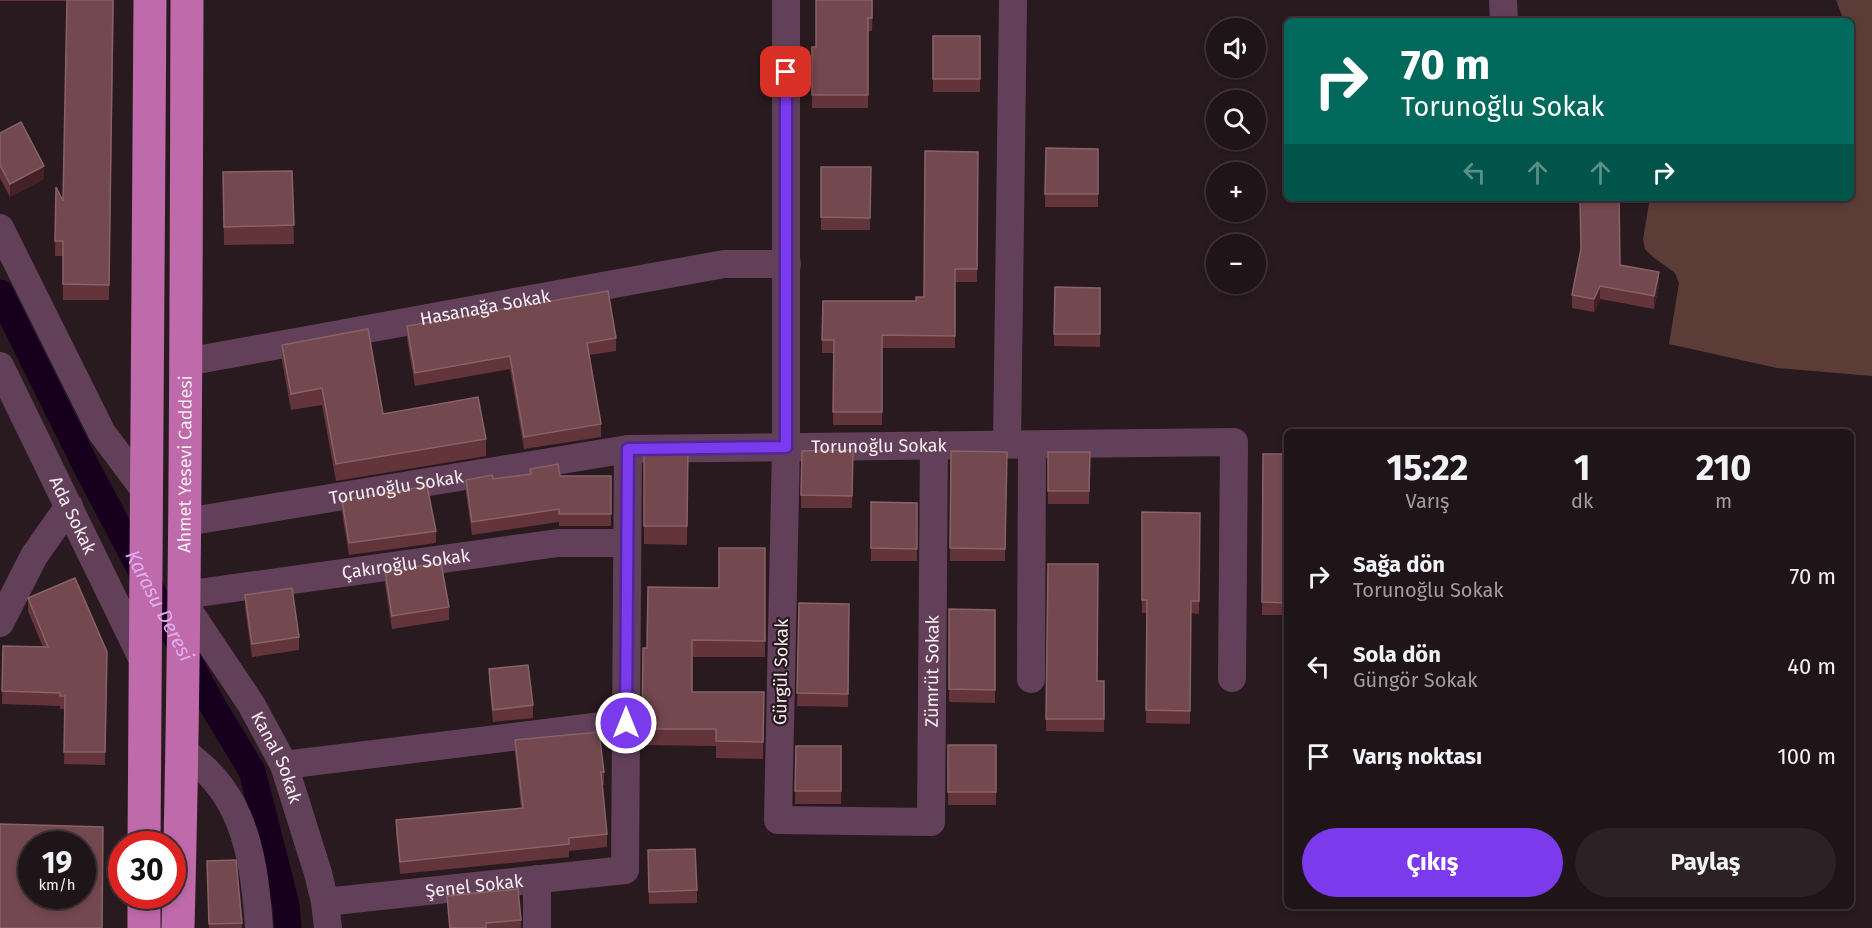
<!DOCTYPE html>
<html lang="tr">
<head>
<meta charset="utf-8">
<style>
	:root { --surface:#1f1418; --page:#2c2125; --text:#f1f3f6; --muted:#a19ea2; --line:#3c3337; --accent:#7c3aed }
	body { margin:0; font-family:"Fira Sans",sans-serif; background:var(--page); color:var(--text); height:100vh; display:flex; flex-direction:column; font-size:22px; white-space:nowrap }
	* { box-sizing:border-box; margin:0 }
	p { font-size:20px; color:var(--muted) }
	.icon { flex:none; width:33px; height:33px; fill:none; stroke:currentColor; stroke-width:2; stroke-linecap:round; stroke-linejoin:round }
	.map { position:relative; flex:1; overflow:hidden }
	.panel { position:absolute; left:1284px; top:429px; width:570px; height:480px; display:flex; flex-direction:column; background:var(--surface); border-radius:9px; box-shadow:0 3px 9px #0003,0 0 0 2px var(--line) }
	.panel>* { flex:none }
	.guide { position:absolute; left:1284px; top:18px; width:570px; height:183px; border-radius:9px; box-shadow:0 3px 9px #0003,0 0 0 2px var(--line); background:#00695c; color:#fff; overflow:hidden }
	.buttons { position:absolute; left:1206px; top:18px; display:grid; gap:12px }
	.buttons a { display:grid; place-items:center; width:60px; height:60px; border-radius:50%; background:var(--surface); box-shadow:0 3px 9px #0003,0 0 0 2px var(--line); font-size:30px }
	.speed { position:absolute; left:18px; top:831px; display:flex; gap:12px; font-size:30px; font-weight:700; text-align:center }
	.speed>* { display:grid; place-content:center; width:78px; height:78px; border-radius:50%; background:var(--surface); box-shadow:0 3px 9px #0003,0 0 0 2px var(--line); line-height:1 }
	.speed small { font-size:15px; font-weight:400 }
	.speed .limit { border:9px solid #d22; background:#fff; color:#111 }
	.pin { position:absolute; display:grid; place-items:center; width:51px; height:51px; color:#fff; margin:-26px; border-radius:12px; box-shadow:0 3px 9px #0006 }
	.me { position:absolute; width:66px; margin:-33px; rotate:0deg; stroke-linejoin:round; filter:drop-shadow(0 0 4px #0008) }
	.turn { display:flex; align-items:center; gap:21px; height:126px; padding:0 18px; font-size:27px }
	.turn .icon { width:78px; height:78px; stroke-width:2.5 }
	.turn b { display:block; font-size:42px; line-height:51px }
	.lanes { display:flex; align-items:center; height:57px; padding:0 18px; background:#0003; justify-content:center; gap:30px; direction:ltr }
	.lanes .off { opacity:.35 }
	.eta { display:flex; justify-content:space-evenly; align-items:center; height:102px; text-align:center }
	.eta b { font-size:36px; font-weight:700; line-height:42px }
	.action { display:flex; gap:12px; margin-top:auto; padding:12px 18px }
	.action a { flex:1; height:69px; border-radius:36px; background:var(--accent); color:#fff; font-size:24px; font-weight:700; line-height:69px; text-align:center }
	.action a+a { background:var(--page); color:var(--text) }
	ul { padding:0; list-style:none }
	li { display:flex; align-items:center; gap:18px; height:90px; padding:0 18px }
	li div { flex:1 }
	li b { display:block; font-size:22px }
	li em { font-style:normal }
	.map>svg:first-child { display:block }
</style>
</head>
<body>
<div class="map">
<svg width="1872" height="928" viewBox="0 0 1872 928">
	<rect width="100%" height="100%" fill="#291a20"/>
	<path fill="#5c3c36" d="M1836,0H1872V376L1777,368L1669,344L1679,283L1675,273L1653,257L1645,249L1643,239L1650,198H1851V21H1844Z"/>
	<g fill="none" stroke-linecap="round" stroke-linejoin="round">
		<path stroke="#17001e" stroke-width="27" id="s1" d="M0,293L87,468L211,703L252,771L286,905L288,928"/>
		<g stroke="#634059" stroke-width="28">
			<path id="s2" d="M786,0V447L778,820L931,822L934,445"/>
			<path d="M1503,0L1504,21"/>
			<path d="M0,228L102,433L147,493"/>
			<path id="s3" d="M186,362L724,264H787"/>
			<path id="s4" d="M0,366L146,666"/>
			<path d="M1007,444L1013,0"/>
			<path id="s5" d="M186,522L628,449L1234,442L1232,678"/>
			<path id="s6" d="M184,595L558,543H627"/>
			<path id="s7" d="M184,604L251,704L284,765L318,873L325,902L328,928"/>
			<path d="M0,623L34,556L69,506"/>
			<path d="M1031,679L1032,445"/>
			<path d="M182,750C197,762 211,773 222,789C250,827 256,882 259,928"/>
			<path d="M284,765L626,723"/>
			<path d="M537,879V928"/>
			<path id="s8" d="M325,902L625,870L628,449"/>
		</g>
		<g stroke="#bf6aaa" stroke-width="33">
			<path d="M144,844L150,0"/>
			<path d="M144,928V896"/>
			<path id="s9" d="M178,928C186,619 186,309 187,0"/>
		</g>
	</g>
	<g fill="#63343a">
		<path d="M0,0H114L109,300H63V256H55L56,187L63,201L67,1H0Z"/>
		<path d="M873,0L872,31H868V108H812V47H816Z"/>
		<rect x="933" y="36" width="47" height="56"/>
		<path d="M0,133L44,179L10,197L0,178Z"/>
		<path d="M1046,148L1098,149V207H1045Z"/>
		<path d="M978,152L977,282H955V348H882V425H833L834,353H822L823,301H916L924,297Z"/>
		<path d="M821,167H871L870,230H821Z"/>
		<path d="M292,171L294,244L224,245L223,172Z"/>
		<path d="M1620,265L1659,285L1654,309L1600,299L1594,312L1572,308V295Z"/>
		<path d="M1055,287L1100,288V347L1054,346Z"/>
		<path d="M407,326L616,338V351L589,355L601,424V437L524,449L510,369L415,386L407,339Z"/>
		<path d="M282,345L383,414L486,439V456L336,481L322,405L291,410L282,361Z"/>
		<path d="M688,446L687,545L644,544V447Z"/>
		<path d="M853,450L852,508H801L802,451Z"/>
		<path d="M951,451L1007,452L1005,561H950Z"/>
		<path d="M1048,452H1090L1089,504H1048Z"/>
		<path d="M1263,454H1287V615H1262Z"/>
		<path d="M530,469L560,476H611V526H559V522L472,535L466,493V480L493,479L530,474Z"/>
		<path d="M342,500L436,531V543L349,555L342,513Z"/>
		<path d="M871,502L917,503V561H871Z"/>
		<path d="M1142,512L1200,513L1199,614L1191,613L1190,724L1146,723L1147,613H1142Z"/>
		<path d="M765,548V657H692V692H764L763,759L716,758V746L642,745L643,648H647Z"/>
		<path d="M1048,564L1097,681H1104V732L1046,731Z"/>
		<path d="M385,571L449,607V620L392,629L385,584Z"/>
		<path d="M245,595L299,637V650L252,657L245,608Z"/>
		<path d="M28,598L107,652L105,765L64,764L65,709H60V706L2,704L3,646L43,647L28,611Z"/>
		<path d="M799,603L849,604L848,707L797,706Z"/>
		<path d="M949,609L995,610V703L949,702Z"/>
		<path d="M489,669L533,705V718L493,722L489,682Z"/>
		<path d="M515,740L604,772V785H602L607,834V847L569,851V857L400,874L396,833V820L521,808L515,753Z"/>
		<rect x="948" y="745" width="48" height="60"/>
		<path d="M796,746H841V804H795Z"/>
		<path d="M207,861L242,923V928H209Z"/>
		<path d="M648,863L697,890V903L649,904Z"/>
		<path d="M447,896L521,920V928H449Z"/>
	</g>
	<g fill="#452127">
		<path d="M44,166V179L10,197V184Z"/>
		<path d="M1659,272V285L1654,309V296Z"/>
		<path d="M1600,286V299L1594,312V299Z"/>
	</g>
	<g fill="#73484e" stroke="#886267" stroke-width="1.5" fill-rule="evenodd">
		<path d="M67,0H113L109,285L63,284V241H55L56,187L63,201Z"/>
		<path d="M816,0H872V18H868V95H812V47H816Z"/>
		<rect x="933" y="36" width="47" height="43"/>
		<path d="M21,122L44,166L10,184L0,165V133Z"/>
		<path d="M1046,148L1098,149V194H1045Z"/>
		<path d="M925,151L978,152L977,269H955V336L882,335V412H833L834,340H822L823,301H916V297H924Z"/>
		<path d="M821,167H871L870,218L821,217Z"/>
		<path d="M292,171L294,225L224,227L223,172Z"/>
		<path d="M1580,198H1619L1620,265L1659,272L1654,296L1600,286L1594,299L1572,295L1581,249Z"/>
		<path d="M1055,287L1100,288V334H1054Z"/>
		<path d="M608,291L616,338L587,343L601,424L524,437L510,356L415,373L407,326Z"/>
		<path d="M368,329L383,414L478,397L486,439L336,464L322,388L291,394L282,345Z"/>
		<path d="M688,446L687,526H644V447Z"/>
		<path d="M853,450L852,496L801,495L802,451Z"/>
		<path d="M951,451L1007,452L1005,549L950,548Z"/>
		<path d="M1048,452H1090L1089,491H1048Z"/>
		<path d="M1263,454H1287V603L1262,602Z"/>
		<path d="M558,464L560,476H611V514H559V509L472,522L466,480L492,475L493,479L531,474L530,469Z"/>
		<path d="M427,486L436,531L349,543L342,500Z"/>
		<path d="M871,502L917,503V549L871,548Z"/>
		<path d="M1142,512L1200,513L1199,601H1191L1190,711L1146,710L1147,600H1142Z"/>
		<path d="M719,548H765V641L692,640V692H764L763,742L716,741V729H642L643,648H647L648,587L719,588Z"/>
		<path d="M441,563L449,607L392,616L385,571Z"/>
		<path d="M1048,564H1098L1097,681H1104V719H1046Z"/>
		<path d="M75,578L107,652L105,752H64L65,696H60V693L2,691L3,646L48,647L28,598Z"/>
		<path d="M292,588L299,637L252,644L245,595Z"/>
		<path d="M799,603L849,604L848,694L797,693Z"/>
		<path d="M949,609L995,610V690L949,689Z"/>
		<path d="M528,665L533,705L493,710L489,669Z"/>
		<path d="M599,732L604,772H601L607,834L569,838V844L400,862L396,820L523,808L515,740Z"/>
		<rect x="948" y="745" width="48" height="47"/>
		<path d="M796,746H841V791H795Z"/>
		<path d="M0,824L103,827L102,928H0ZM32,844H82V896H32Z"/>
		<path d="M695,849L697,890L649,892L648,850Z"/>
		<path d="M236,860L242,923L209,924L207,861Z"/>
		<path d="M518,889L521,920L486,923V928H450L447,896Z"/>
	</g>
	<g fill="none" stroke-linecap="round" stroke-linejoin="round">
		<g stroke="#51269a" stroke-width="15">
			<path id="route" d="M626,723L628,449L786,447V72"/>
		</g>
		<use href="#route" stroke="#7c3aed" stroke-width="10"/>
	</g>
	<g text-anchor="middle" stroke-width="4.5" stroke-linejoin="round" paint-order="stroke">
		<g font-size="18" fill="#f9eef2" stroke="#291a20">
			<text dy="6" stroke="none"><textPath href="#s3" startOffset="304">Hasanağa Sokak</textPath></text>
			<text dy="6" stroke="none"><textPath href="#s5" startOffset="699">Torunoğlu Sokak</textPath></text>
			<text dy="6" stroke="none"><textPath href="#s9" startOffset="464">Ahmet Yesevi Caddesi</textPath></text>
			<text dy="6" stroke="none"><textPath href="#s5" startOffset="213">Torunoğlu Sokak</textPath></text>
			<text dy="6" stroke="none"><textPath href="#s4" startOffset="166">Ada Sokak</textPath></text>
			<text dy="6" stroke="none"><textPath href="#s6" startOffset="224">Çakıroğlu Sokak</textPath></text>
			<text dy="6" stroke="none"><textPath href="#s2" startOffset="1124">Zümrüt Sokak</textPath></text>
			<text transform="translate(781 672) rotate(-89)" y="6">Gürgül Sokak</text>
			<text dy="6" stroke="none"><textPath href="#s7" startOffset="180">Kanal Sokak</textPath></text>
			<text dy="6" stroke="none"><textPath href="#s8" startOffset="150">Şenel Sokak</textPath></text>
		</g>
		<g font-size="20" font-style="italic" fill="#e1aeef" stroke="#291a20">
			<text dy="7" stroke="none"><textPath href="#s1" startOffset="351">Karasu Deresi</textPath></text>
		</g>
	</g>
</svg>
<div class="buttons">
<a><svg class="icon" aria-label="sound" viewBox="0 0 24 24"><path d="M4 9h4l5-4v14l-5-4H4zM17 9q2 3 0 6"/></svg></a>
<a><svg class="icon" aria-label="search" viewBox="0 0 24 24"><circle cx="10" cy="10" r="6"/><path d="M15 15l6 6"/></svg></a>
<a>+</a>
<a>−</a>
</div>
<div class="speed"><div>19<small>km/h</small></div><div class="limit">30</div></div>
<div class="pin" style="left:786px;top:72px;background:#d93025"><svg class="icon" aria-label="arrive" viewBox="0 0 24 24"><path d="M6 21V4h12l-3 4 3 4H6"/></svg></div>
<svg class="me" style="left:626px;top:723px" viewBox="-20 -20 40 40"><circle r="17" fill="#7c3aed" stroke="#fff" stroke-width="3"/><path d="M0-11L8 9 0 5-8 9z" fill="#fff"/></svg>
<div class="guide">
<div class="turn"><svg class="icon" aria-label="right" viewBox="0 0 24 24"><path d="M7 20v-9h11M14 6l5 5-5 5"/></svg><div><b>70 m</b>Torunoğlu Sokak</div></div>
<div class="lanes"><svg class="icon off" aria-label="left" viewBox="0 0 24 24"><path d="M17 20v-9H6M10 6l-5 5 5 5"/></svg><svg class="icon off" aria-label="ahead" viewBox="0 0 24 24"><path d="M12 20V5M6 11l6-6 6 6"/></svg><svg class="icon off" aria-label="ahead" viewBox="0 0 24 24"><path d="M12 20V5M6 11l6-6 6 6"/></svg><svg class="icon" aria-label="right" viewBox="0 0 24 24"><path d="M7 20v-9h11M14 6l5 5-5 5"/></svg></div>
</div>
<section class="panel">
<div class="eta">
<div><b>15:22</b><p>Varış</p></div>
<div><b>1</b><p>dk</p></div>
<div><b>210</b><p>m</p></div>
</div>
<ul>
<li><svg class="icon" aria-label="right" viewBox="0 0 24 24"><path d="M7 20v-9h11M14 6l5 5-5 5"/></svg><div><b>Sağa dön</b><p>Torunoğlu Sokak</p></div><em>70 m</em></li>
<li><svg class="icon" aria-label="left" viewBox="0 0 24 24"><path d="M17 20v-9H6M10 6l-5 5 5 5"/></svg><div><b>Sola dön</b><p>Güngör Sokak</p></div><em>40 m</em></li>
<li><svg class="icon" aria-label="arrive" viewBox="0 0 24 24"><path d="M6 21V4h12l-3 4 3 4H6"/></svg><div><b>Varış noktası</b></div><em>100 m</em></li>
</ul>
<div class="action"><a>Çıkış</a><a>Paylaş</a></div>
</section>
</div>
</body>
</html>
